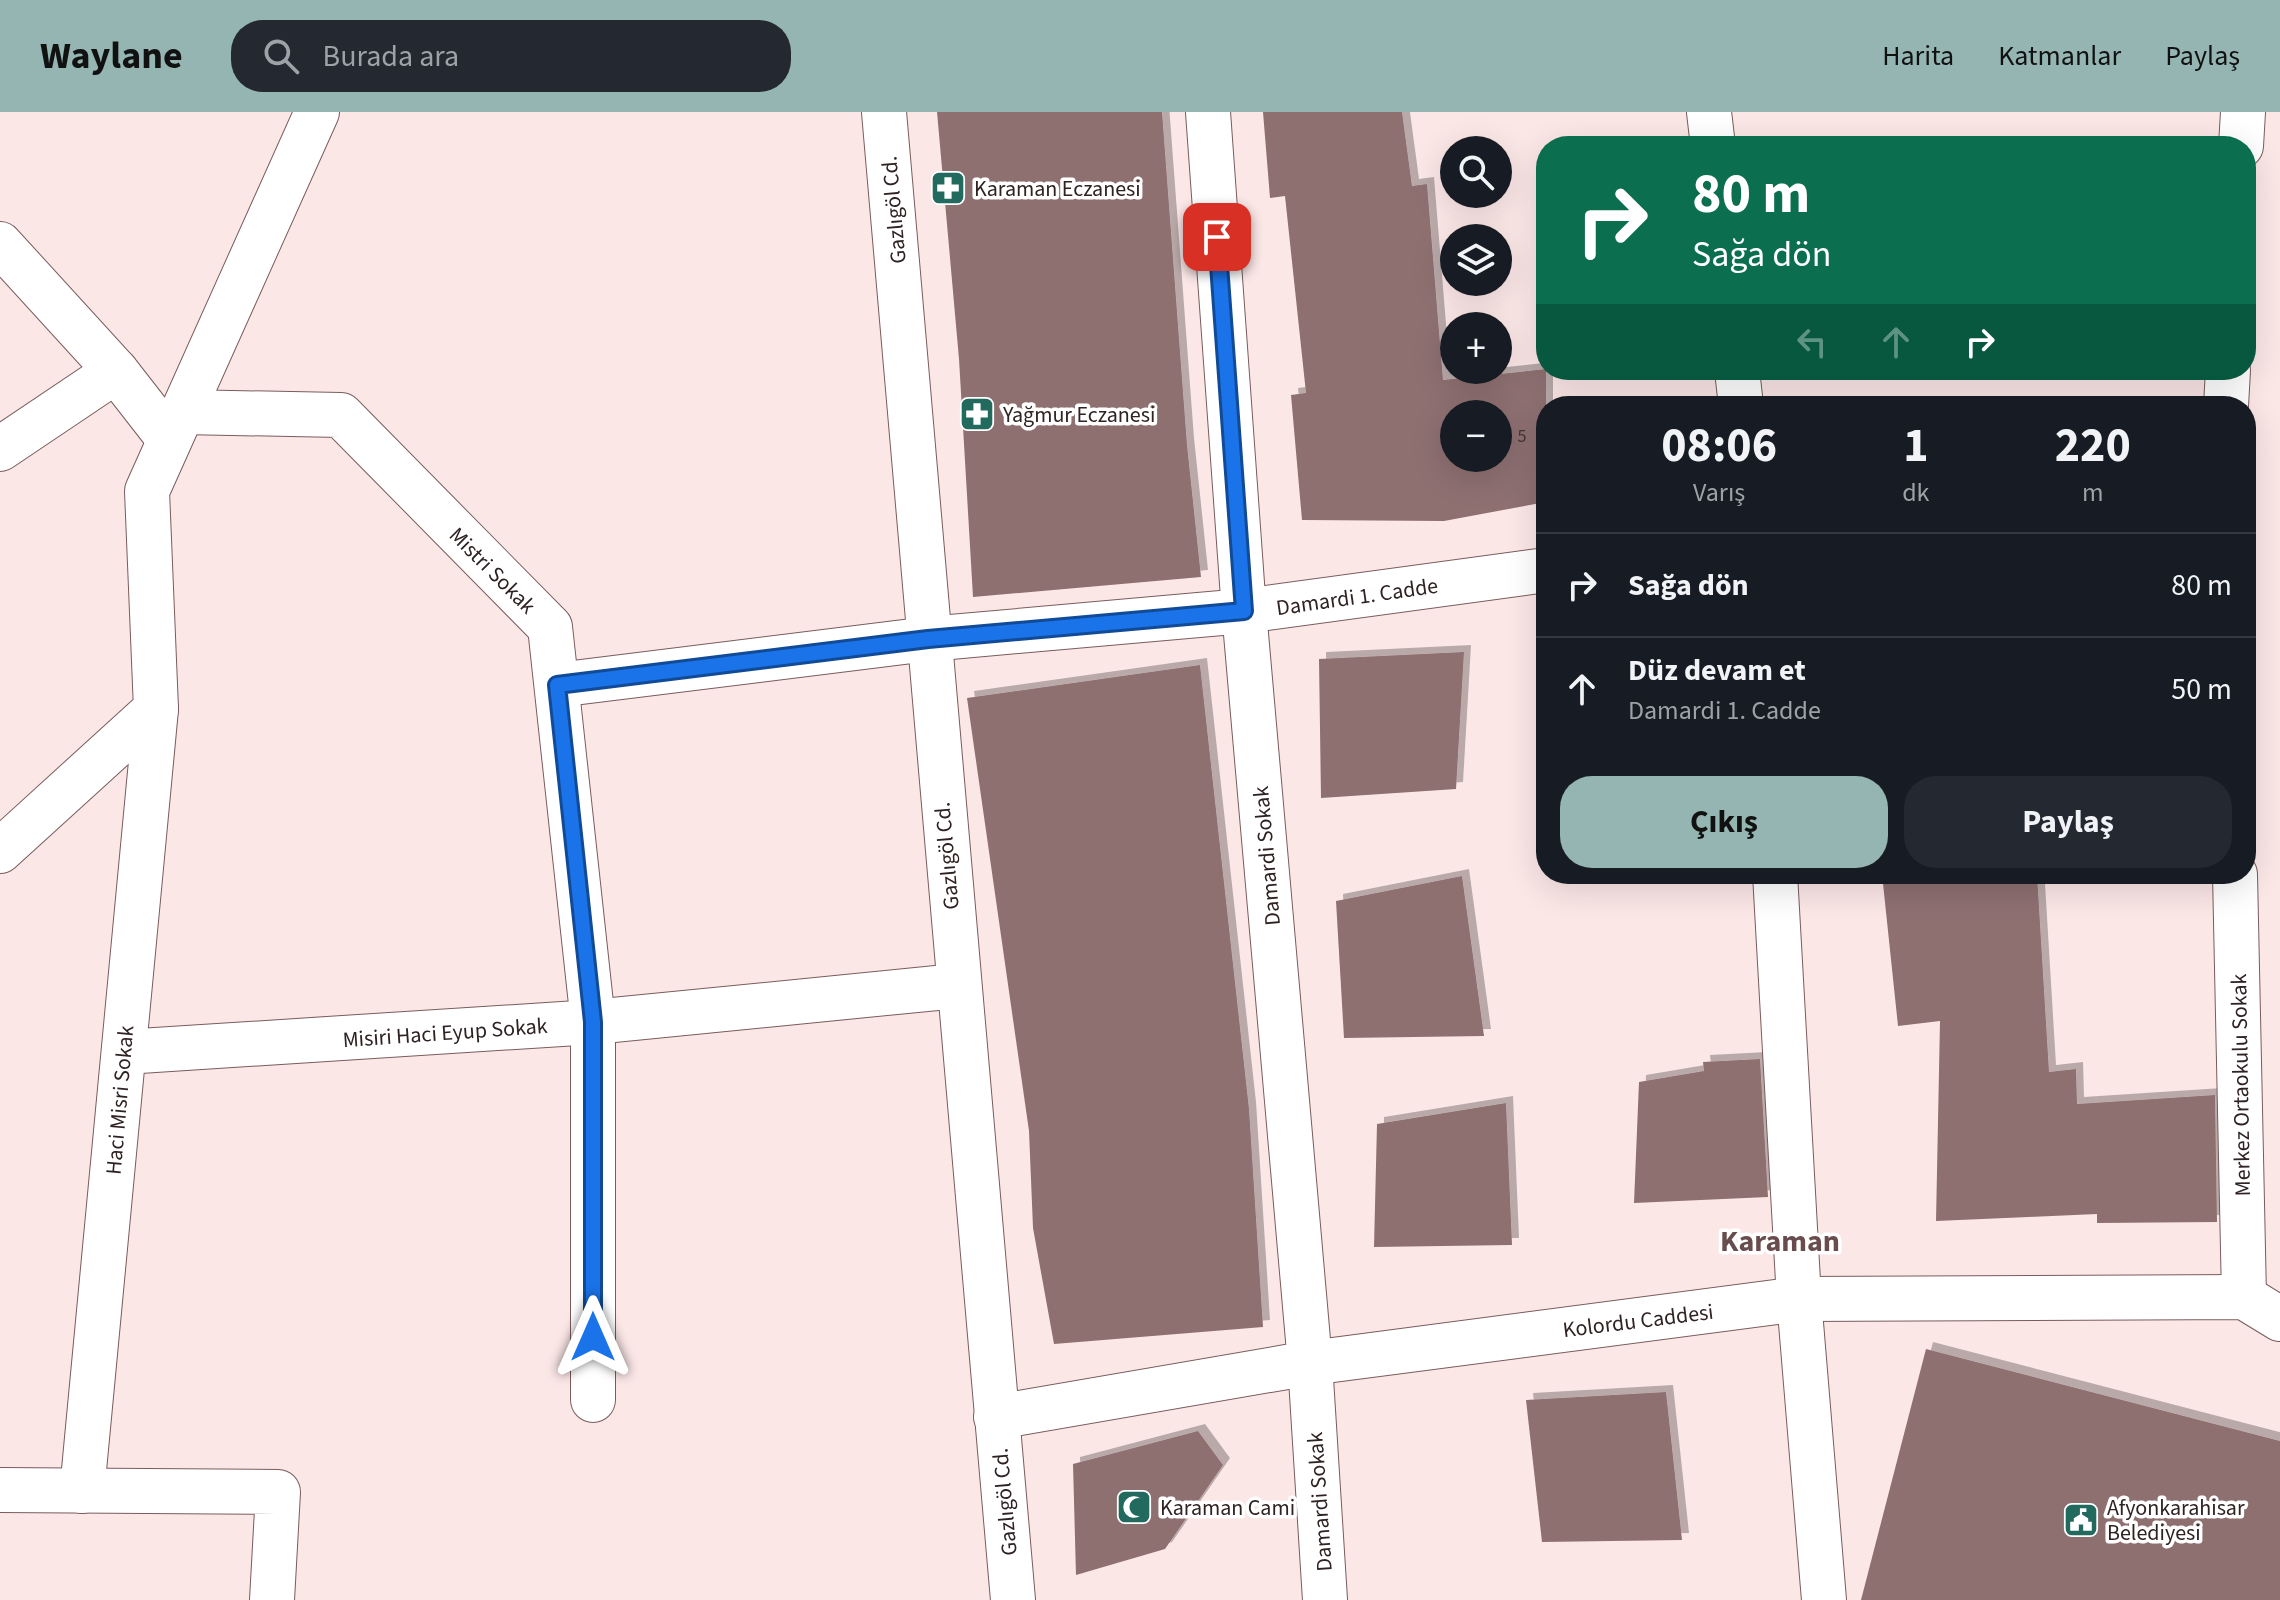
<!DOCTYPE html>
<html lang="tr">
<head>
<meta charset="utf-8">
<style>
	:root { --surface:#171b24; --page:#242831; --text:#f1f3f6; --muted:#9ea1a6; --line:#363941; --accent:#94b5b2 }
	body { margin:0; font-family:"Source Sans 3",sans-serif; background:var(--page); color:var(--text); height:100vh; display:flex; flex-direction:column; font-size:30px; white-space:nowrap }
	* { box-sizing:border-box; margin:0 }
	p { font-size:26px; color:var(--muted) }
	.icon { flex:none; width:44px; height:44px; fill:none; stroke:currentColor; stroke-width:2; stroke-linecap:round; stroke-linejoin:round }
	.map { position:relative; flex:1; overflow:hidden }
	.details { position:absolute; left:1536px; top:284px; width:720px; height:488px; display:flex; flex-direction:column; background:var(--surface); border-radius:32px; box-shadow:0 8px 32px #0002 }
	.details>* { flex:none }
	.top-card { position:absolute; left:1536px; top:24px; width:720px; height:244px; border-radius:32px; box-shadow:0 8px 32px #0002; background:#0b6e4f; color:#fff; overflow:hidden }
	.controls { position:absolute; left:1440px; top:24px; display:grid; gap:16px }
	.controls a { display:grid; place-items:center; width:72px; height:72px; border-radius:50%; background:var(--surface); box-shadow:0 8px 32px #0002; font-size:40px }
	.pin { position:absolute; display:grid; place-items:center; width:68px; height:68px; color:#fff; margin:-34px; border-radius:16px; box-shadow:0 4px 12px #0006 }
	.me { position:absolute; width:88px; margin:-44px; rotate:0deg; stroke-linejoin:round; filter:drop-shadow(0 0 6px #0008) }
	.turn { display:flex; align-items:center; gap:28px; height:168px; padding:0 24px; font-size:36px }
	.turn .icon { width:104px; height:104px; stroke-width:2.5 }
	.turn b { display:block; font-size:56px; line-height:68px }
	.lanes { display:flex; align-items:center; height:76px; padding:0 24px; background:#0003; justify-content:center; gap:40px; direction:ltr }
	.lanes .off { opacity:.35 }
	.eta { display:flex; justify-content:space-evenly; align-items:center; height:136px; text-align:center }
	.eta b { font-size:48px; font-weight:700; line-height:56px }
	.cta { display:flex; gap:16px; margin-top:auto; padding:16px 24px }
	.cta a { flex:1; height:92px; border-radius:32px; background:var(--accent); color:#111; font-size:32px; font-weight:700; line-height:92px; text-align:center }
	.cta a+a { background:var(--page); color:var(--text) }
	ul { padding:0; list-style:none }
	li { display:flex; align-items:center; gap:24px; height:104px; padding:0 24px; border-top:2px solid var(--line) }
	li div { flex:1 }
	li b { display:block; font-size:30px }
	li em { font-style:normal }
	header { display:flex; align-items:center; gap:48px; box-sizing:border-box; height:112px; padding:0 40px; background:var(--accent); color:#111 }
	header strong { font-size:38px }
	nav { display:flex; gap:44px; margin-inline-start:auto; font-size:28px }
	.search { width:560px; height:72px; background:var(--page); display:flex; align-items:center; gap:20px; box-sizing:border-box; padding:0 28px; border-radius:32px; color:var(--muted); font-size:30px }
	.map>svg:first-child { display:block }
</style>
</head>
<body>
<header>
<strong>Waylane</strong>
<div class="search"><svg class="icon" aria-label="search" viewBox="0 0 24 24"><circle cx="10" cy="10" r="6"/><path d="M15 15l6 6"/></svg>Burada ara</div>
<nav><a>Harita</a><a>Katmanlar</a><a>Paylaş</a></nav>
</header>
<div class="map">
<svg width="2280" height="1488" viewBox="0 0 2280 1488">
	<defs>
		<filter id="shadow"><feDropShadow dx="7" dy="-7" stdDeviation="0" flood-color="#0004"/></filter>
	</defs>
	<rect width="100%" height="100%" fill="#fce7e7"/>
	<g fill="#8e7071" fill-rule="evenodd" filter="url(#shadow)">
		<path d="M937,0H1162L1187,333L1201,465L973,485L959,247Z"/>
		<path d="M1263,0H1402L1412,74L1427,72L1443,268L1546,257V390L1444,409L1302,408L1291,283L1306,281L1285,84L1270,86ZM1454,302H1498V346H1454Z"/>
		<path d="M1464,540L1456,677L1321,686L1319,547Z"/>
		<path d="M1200,553L1249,997L1263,1215L1054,1232L1033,1116L1029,1019L967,586Z"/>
		<path d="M1882,762H2037L2049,960L2076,957L2077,992L2215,983L2217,1110L2097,1111V1102L1936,1109L1940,909L1898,914Z"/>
		<path d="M1462,764L1484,924L1344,926L1336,789Z"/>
		<path d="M1760,947L1768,1085L1634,1091L1639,970L1704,959L1703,950Z"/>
		<path d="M1506,991L1512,1133L1374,1135L1377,1012Z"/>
		<path d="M1926,1237L2280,1329V1488H1861Z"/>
		<path d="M1666,1280L1682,1428L1542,1430L1526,1288Z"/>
		<path d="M1198,1319L1223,1353L1165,1437L1076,1463L1073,1352Z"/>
	</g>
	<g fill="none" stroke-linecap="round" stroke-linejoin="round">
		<g stroke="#795c5d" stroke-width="46">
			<g id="minor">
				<path d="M884,0L1013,1488"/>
				<path d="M1208,0L1244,499L1310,1251L1325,1488"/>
				<path d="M1709,0L1713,34"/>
				<path d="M2241,34L2243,0"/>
				<path d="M0,132L116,259L169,327"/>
				<path d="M1737,258L1741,294"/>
				<path d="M2226,294L2228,258"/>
				<path d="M182,300L341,303L550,515L593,910V1288"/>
				<path d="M0,337L116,259"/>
				<path d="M557,573L928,527L1244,499L1546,458"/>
				<path d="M0,739L156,597L147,379L317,0"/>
				<path d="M1775,762L1799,1187L1824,1488"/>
				<path d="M2235,762L2244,1185"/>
				<path d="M124,940L593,910L957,874"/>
				<path d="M996,1305L1310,1251L1799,1187L2244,1185L2280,1207"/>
				<path d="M0,1378L278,1380L272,1488"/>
				<path d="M82,1379L156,597"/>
			</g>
		</g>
		<use href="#minor" stroke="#fff" stroke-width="44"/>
	</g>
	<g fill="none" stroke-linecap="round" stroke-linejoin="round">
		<g stroke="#114b97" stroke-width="20">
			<path id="route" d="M593,1225V910L557,573L928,527L1244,499L1217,125"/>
		</g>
		<use href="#route" stroke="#1a73e8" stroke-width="14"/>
	</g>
	<defs>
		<g id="pharmacy-square" transform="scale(1.8)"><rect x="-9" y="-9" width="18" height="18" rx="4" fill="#22695e" stroke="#fff"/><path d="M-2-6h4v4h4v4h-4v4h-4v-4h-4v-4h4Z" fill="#fff"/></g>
		<g id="mosque-square" transform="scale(1.8)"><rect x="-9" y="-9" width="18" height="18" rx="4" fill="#22695e" stroke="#fff"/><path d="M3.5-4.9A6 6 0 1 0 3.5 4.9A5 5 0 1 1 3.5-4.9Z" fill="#fff"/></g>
		<g id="civic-square" transform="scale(1.8)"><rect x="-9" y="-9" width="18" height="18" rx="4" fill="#22695e" stroke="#fff"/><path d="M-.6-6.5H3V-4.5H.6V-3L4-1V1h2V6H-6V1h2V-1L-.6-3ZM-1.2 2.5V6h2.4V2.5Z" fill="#fff"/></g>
	</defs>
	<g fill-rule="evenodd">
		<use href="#pharmacy-square" x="948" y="76"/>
		<use href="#pharmacy-square" x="977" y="302"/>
		<use href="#mosque-square" x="1134" y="1395"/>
		<use href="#civic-square" x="2081" y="1408"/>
	</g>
	<g text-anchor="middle" stroke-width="7" stroke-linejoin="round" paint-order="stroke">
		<g font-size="18" fill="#473636">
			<text x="1522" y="330">5</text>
		</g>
		<g font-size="22" fill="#2f2223" stroke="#fff" text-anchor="start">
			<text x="974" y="84">Karaman Eczanesi</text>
			<text x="1003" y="310">Yağmur Eczanesi</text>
			<text x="1160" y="1403">Karaman Cami</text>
			<text x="2107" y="1403">Afyonkarahisar<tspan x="2107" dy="25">Belediyesi</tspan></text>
		</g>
		<g font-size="22" fill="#2f2223" stroke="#fff">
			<text transform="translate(893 98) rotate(-95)" y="8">Gazlıgöl Cd.</text>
			<text transform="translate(493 458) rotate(45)" y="8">Mistri Sokak</text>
			<text transform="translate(1357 484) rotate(-8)" y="8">Damardi 1. Cadde</text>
			<text transform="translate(946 744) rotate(-95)" y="8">Gazlıgöl Cd.</text>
			<text transform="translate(1266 744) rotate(-95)" y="8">Damardi Sokak</text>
			<text transform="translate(445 920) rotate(-4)" y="8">Misiri Haci Eyup Sokak</text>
			<text transform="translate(2240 973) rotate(-91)" y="8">Merkez Ortaokulu Sokak</text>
			<text transform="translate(119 988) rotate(-85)" y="8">Haci Misri Sokak</text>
			<text transform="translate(1638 1208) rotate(-7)" y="8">Kolordu Caddesi</text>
			<text transform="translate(1004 1390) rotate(-95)" y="8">Gazlıgöl Cd.</text>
			<text transform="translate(1319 1390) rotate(-94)" y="8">Damardi Sokak</text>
		</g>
		<g font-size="30" font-weight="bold" fill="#694d4e" stroke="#fff">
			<text x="1780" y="1139">Karaman</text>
		</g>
	</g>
</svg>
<div class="controls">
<a><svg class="icon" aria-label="search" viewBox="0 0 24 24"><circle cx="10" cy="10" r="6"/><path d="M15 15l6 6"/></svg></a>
<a><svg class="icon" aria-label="layers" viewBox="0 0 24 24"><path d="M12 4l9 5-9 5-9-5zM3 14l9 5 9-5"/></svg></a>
<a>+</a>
<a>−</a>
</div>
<div class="pin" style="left:1217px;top:125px;background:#d93025"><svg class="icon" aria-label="arrive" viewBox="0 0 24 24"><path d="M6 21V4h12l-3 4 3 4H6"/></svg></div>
<svg class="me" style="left:593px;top:1225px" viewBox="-20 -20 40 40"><path d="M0-17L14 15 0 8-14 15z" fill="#1a73e8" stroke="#fff" stroke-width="4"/></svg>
<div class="top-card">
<div class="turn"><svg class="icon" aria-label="right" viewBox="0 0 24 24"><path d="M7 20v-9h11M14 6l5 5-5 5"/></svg><div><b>80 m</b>Sağa dön</div></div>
<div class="lanes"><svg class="icon off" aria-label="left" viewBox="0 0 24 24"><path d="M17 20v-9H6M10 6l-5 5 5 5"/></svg><svg class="icon off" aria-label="ahead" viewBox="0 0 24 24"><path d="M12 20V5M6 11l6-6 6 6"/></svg><svg class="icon" aria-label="right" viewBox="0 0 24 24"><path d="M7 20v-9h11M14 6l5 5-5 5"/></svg></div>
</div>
<section class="details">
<div class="eta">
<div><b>08:06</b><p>Varış</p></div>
<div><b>1</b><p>dk</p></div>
<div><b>220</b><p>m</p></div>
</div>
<ul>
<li><svg class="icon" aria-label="right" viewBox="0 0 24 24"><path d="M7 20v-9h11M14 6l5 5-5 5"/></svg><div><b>Sağa dön</b></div><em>80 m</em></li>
<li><svg class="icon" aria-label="ahead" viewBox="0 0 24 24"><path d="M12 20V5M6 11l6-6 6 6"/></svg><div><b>Düz devam et</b><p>Damardi 1. Cadde</p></div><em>50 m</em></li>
</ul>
<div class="cta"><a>Çıkış</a><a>Paylaş</a></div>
</section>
</div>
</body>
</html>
